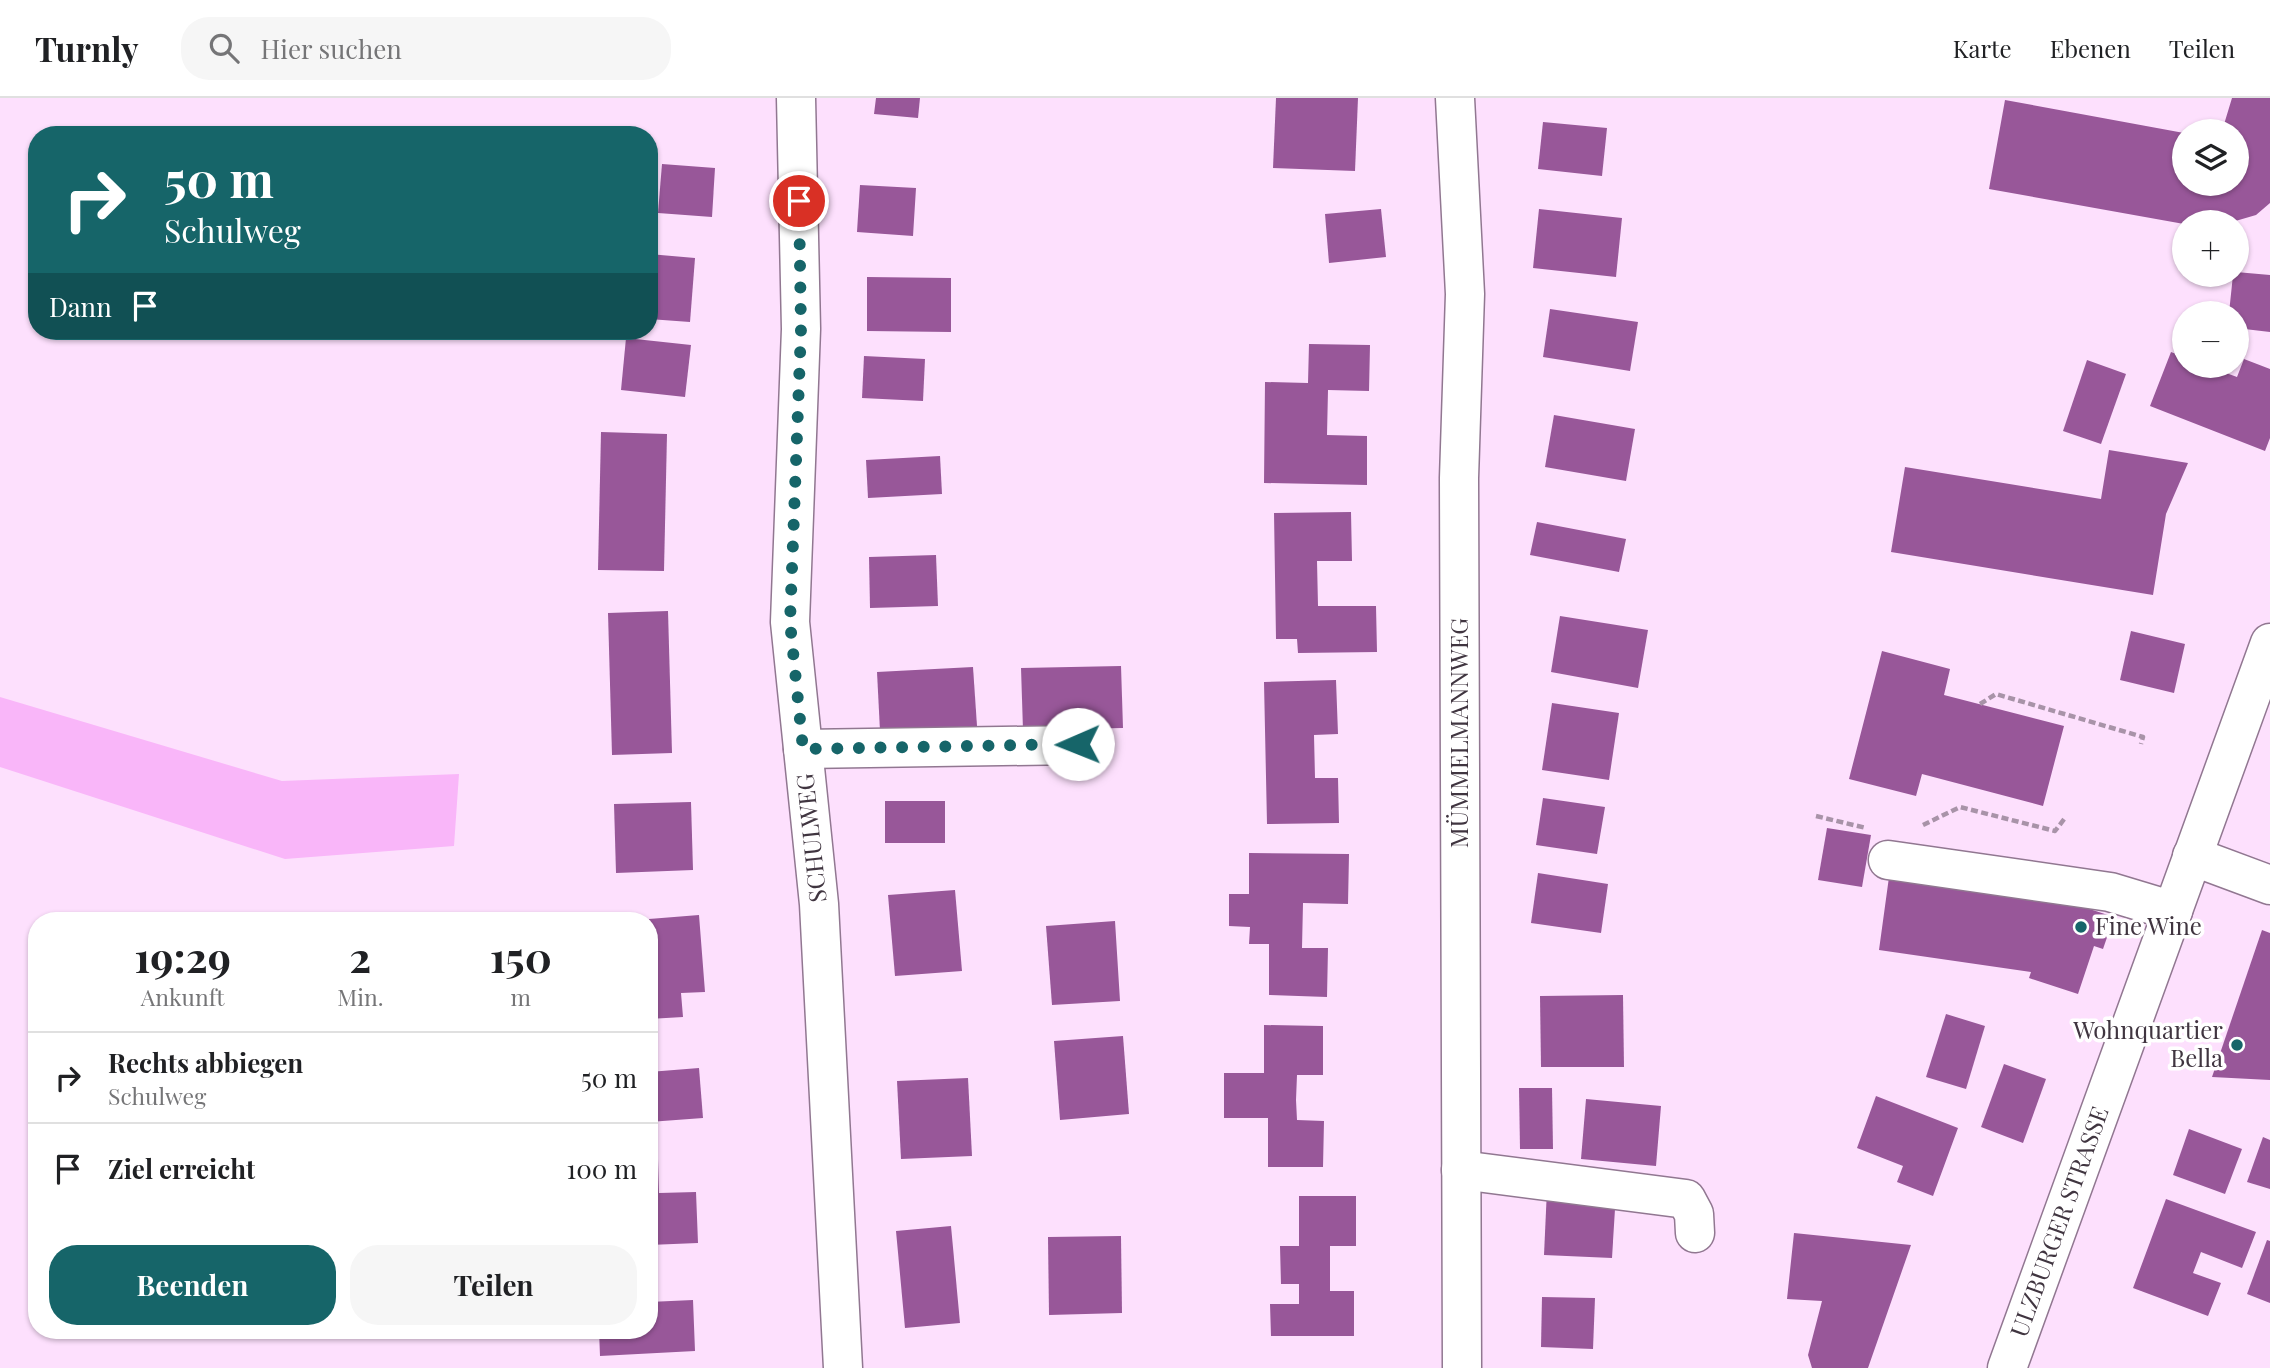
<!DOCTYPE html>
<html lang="de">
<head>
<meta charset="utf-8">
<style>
	:root { --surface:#fff; --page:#f6f6f6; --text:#202124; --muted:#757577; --line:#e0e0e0; --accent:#166569 }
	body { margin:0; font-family:"Playfair Display",serif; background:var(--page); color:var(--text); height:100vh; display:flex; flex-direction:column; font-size:26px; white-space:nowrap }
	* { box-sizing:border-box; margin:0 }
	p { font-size:23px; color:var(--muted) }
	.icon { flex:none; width:38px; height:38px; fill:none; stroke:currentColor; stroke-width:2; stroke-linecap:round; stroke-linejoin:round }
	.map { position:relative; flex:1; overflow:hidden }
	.details { position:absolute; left:28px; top:814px; width:630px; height:427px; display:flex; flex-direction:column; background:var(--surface); border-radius:28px; box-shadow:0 2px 5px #0004 }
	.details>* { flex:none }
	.top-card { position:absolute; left:28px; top:28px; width:630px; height:214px; border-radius:28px; box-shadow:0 2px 5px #0004; background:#166569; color:#fff; overflow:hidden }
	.controls { position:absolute; left:2172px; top:21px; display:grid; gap:14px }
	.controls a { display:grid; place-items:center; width:77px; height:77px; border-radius:50%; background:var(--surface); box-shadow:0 2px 5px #0004; font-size:35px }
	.pin { position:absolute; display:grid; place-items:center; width:60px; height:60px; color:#fff; margin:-30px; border:4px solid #fff; border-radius:50%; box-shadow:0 2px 7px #0007 }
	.me { position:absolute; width:77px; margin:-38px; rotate:269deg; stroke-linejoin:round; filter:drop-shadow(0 0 5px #0008) }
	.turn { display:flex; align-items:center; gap:24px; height:147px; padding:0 21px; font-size:32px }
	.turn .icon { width:91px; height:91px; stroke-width:2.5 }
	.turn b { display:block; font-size:49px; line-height:60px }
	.then { display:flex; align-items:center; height:66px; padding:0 21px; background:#0003; gap:14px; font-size:26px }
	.eta { display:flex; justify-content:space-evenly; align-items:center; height:119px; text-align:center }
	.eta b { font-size:42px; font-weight:700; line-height:49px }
	.primary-button { display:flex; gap:14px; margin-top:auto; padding:14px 21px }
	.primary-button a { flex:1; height:80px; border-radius:28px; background:var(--accent); color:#fff; font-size:28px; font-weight:700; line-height:80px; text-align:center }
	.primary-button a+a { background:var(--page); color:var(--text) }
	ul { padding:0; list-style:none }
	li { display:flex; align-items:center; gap:21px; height:91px; padding:0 21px; border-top:2px solid var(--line) }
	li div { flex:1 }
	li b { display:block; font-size:26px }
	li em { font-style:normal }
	header { display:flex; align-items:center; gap:42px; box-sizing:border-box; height:98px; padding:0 35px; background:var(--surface); border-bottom:2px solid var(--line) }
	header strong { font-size:33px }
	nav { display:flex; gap:38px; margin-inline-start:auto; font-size:24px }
	.search { width:490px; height:63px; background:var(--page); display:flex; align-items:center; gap:18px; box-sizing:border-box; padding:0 24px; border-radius:28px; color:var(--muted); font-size:26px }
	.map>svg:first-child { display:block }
</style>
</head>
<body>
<header>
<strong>Turnly</strong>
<div class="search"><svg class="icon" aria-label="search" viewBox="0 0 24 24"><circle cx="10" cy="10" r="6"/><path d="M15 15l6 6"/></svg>Hier suchen</div>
<nav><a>Karte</a><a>Ebenen</a><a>Teilen</a></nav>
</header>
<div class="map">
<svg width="2270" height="1270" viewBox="0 0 2270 1270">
	<rect width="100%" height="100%" fill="#fde0fd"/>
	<path fill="#f9b6f9" d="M0,599L282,683L459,676L454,748L285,761L0,669Z"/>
	<g fill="#985799">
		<path d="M876,0H920L918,20L874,16Z"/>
		<path d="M1276,0H1358L1355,73L1273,70Z"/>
		<path d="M2232,0H2270V105L2256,117L2232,124L2184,126L1989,91L2005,2L2184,35V86H2236V33H2222Z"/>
		<path d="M1543,24L1607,30L1602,78L1538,71Z"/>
		<path d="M662,66L715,70L712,119L658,115Z"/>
		<path d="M860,87L916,90L913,138L857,134Z"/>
		<path d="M1381,111L1386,159L1329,165L1325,116Z"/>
		<path d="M1539,111L1622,120L1616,179L1533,170Z"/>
		<path d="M649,156L695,160L690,224L649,221Z"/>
		<path d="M2236,174L2270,177V234L2236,230V215H2229L2233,177H2236Z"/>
		<path d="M867,179L951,180V234L867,233Z"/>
		<path d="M1550,211L1638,224L1630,273L1543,259Z"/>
		<path d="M626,240L691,247L685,299L621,292Z"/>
		<path d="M1309,246L1370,247L1369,293L1328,292L1327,337L1367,338V387L1264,385L1265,284L1308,285Z"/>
		<path d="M2171,254L2184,259V268H2207L2237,279L2244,261L2270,271V340L2265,353L2150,308Z"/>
		<path d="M864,258L925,261L923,303L862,300Z"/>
		<path d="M2087,262L2126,276L2101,346L2063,333Z"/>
		<path d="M1554,317L1635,331L1626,383L1545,369Z"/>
		<path d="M601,334L667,336L664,473L598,472Z"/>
		<path d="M2109,352L2188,365L2166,416L2153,497L1891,454L1905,369L2101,401Z"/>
		<path d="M940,358L942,396L868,400L866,362Z"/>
		<path d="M1351,414L1352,463H1317L1318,508H1376L1377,554L1298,555L1297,541H1276L1274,415Z"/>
		<path d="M1537,424L1626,441L1619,474L1530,457Z"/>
		<path d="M936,457L938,508L870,510L869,459Z"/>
		<path d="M668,513L672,655L612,657L608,515Z"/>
		<path d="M1560,518L1648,532L1638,590L1551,574Z"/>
		<path d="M2131,533L2185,546L2174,595L2120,582Z"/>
		<path d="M1882,553L1950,571L1944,597L2064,628L2043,708L1922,676L1916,698L1849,681Z"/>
		<path d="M1121,568L1123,630L1023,632L1021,570Z"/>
		<path d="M973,569L977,628L880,633L877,574Z"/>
		<path d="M1336,582L1338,636L1314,637L1315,680H1338L1339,725L1267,726L1264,584Z"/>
		<path d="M1552,605L1619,615L1609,682L1542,672Z"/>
		<path d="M1543,700L1605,709L1597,756L1536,747Z"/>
		<rect x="885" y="703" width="60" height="42"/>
		<path d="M691,704L693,772L616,775L614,706Z"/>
		<path d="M1827,730L1871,737L1862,789L1818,782Z"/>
		<path d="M1249,755L1349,756L1348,806L1303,805L1302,850H1328L1327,899L1269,897V846H1249L1250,829L1229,828V796H1249Z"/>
		<path d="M1538,775L1608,786L1601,835L1531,825Z"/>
		<path d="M1889,779L2056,800L2114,819L2103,851L2094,848L2078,896L2029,880L2031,874L1879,852Z"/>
		<path d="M955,792L962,873L895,878L888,797Z"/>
		<path d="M699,817L705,894L681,895L683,919L649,921V821Z"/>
		<path d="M1115,823L1120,903L1052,907L1046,828Z"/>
		<path d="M2262,832L2270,835V982L2212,979Z"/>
		<path d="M1623,897L1624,969H1541L1540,898Z"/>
		<path d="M1946,916L1985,928L1966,991L1926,979Z"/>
		<path d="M1264,927L1323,928V977H1297L1296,1002L1297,1022L1324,1023L1323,1069H1268V1020H1224V975H1264Z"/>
		<path d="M1123,938L1129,1016L1060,1022L1054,943Z"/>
		<path d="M2004,966L2046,981L2023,1045L1981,1029Z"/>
		<path d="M699,970L703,1020L649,1024V974Z"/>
		<path d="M968,980L972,1058L901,1061L897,983Z"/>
		<path d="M1519,990H1552L1553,1051H1520Z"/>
		<path d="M1876,998L1958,1030L1933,1098L1897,1084L1903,1068L1857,1050Z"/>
		<path d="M1586,1001L1661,1008L1656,1068L1581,1061Z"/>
		<path d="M2189,1031L2242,1051L2225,1096L2173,1077Z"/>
		<path d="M2263,1039L2270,1042V1091L2247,1084Z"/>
		<path d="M658,1061L659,1095L696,1094L698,1145L649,1147V1062Z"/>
		<path d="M1547,1091L1616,1094L1612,1160L1544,1157Z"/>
		<path d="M1299,1098H1356V1148H1330V1193H1354V1238H1271L1270,1206H1299V1186H1281L1280,1148H1299Z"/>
		<path d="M2166,1101L2256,1134L2242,1170L2201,1154L2193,1175L2221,1185L2208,1218L2133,1190Z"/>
		<path d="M951,1128L960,1225L905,1230L896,1133Z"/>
		<path d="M1794,1135L1911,1147L1868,1270H1812L1808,1257L1822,1203L1787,1201Z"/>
		<path d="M1121,1138L1122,1215L1049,1217L1048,1139Z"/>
		<path d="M2267,1142L2270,1143V1205L2247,1196Z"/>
		<path d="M1542,1199L1595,1200L1593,1251L1541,1249Z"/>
		<path d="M693,1202L695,1253L600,1258L599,1232H649V1204Z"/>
	</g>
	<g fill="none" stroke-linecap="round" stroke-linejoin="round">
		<g stroke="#917791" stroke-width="41">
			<g id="minor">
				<path d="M796,0L801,231L790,524L819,806L843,1270"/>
				<path d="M1455,0L1465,196L1459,380L1462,1270"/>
				<path d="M803,651L1078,647"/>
				<path d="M2192,758L2270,787"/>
				<path d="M1888,762L2110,794L2173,813"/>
				<path d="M1461,1072L1686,1101L1694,1116L1695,1135"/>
			</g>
		</g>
		<g stroke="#917791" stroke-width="41">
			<path id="major" d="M2007,1270L2270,545"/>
		</g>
		<g stroke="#a893a8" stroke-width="4.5" stroke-dasharray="7 3.5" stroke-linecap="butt">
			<path d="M1980,606L1996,596L2143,639L2141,646"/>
			<path d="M1816,718L1866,730"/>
			<path d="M1923,727L1960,709L2055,733L2065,720"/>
		</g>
		<use href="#minor" stroke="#fff" stroke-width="38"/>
		<use href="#major" stroke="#fff" stroke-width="38"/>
	</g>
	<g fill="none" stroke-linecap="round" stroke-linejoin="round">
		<path stroke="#166569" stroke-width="12" stroke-dasharray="0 21.6" d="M799,103L801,231L790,524L803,651L1078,646"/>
	</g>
	<g fill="#166569" stroke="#fff" stroke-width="2.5">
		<circle cx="2081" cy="829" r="7"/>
		<circle cx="2237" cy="947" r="7"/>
	</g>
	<g text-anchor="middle" stroke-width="7" stroke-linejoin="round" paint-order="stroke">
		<g font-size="24" fill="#403540" stroke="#fff">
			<text transform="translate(1460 635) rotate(-90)" y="8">MÜMMELMANNWEG</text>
			<text transform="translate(812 740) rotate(-96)" y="8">SCHULWEG</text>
			<text transform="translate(2060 1124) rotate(-70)" y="8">ULZBURGER STRASSE</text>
		</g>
		<g font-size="24" fill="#403540" stroke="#fff" text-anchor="start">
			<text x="2095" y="837">Fine Wine</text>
			<text x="2223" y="941" text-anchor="end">Wohnquartier<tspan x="2223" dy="28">Bella</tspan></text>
		</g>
	</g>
</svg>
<div class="controls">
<a><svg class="icon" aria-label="layers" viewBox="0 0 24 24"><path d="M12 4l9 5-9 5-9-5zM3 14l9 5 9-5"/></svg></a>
<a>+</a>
<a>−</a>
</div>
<div class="pin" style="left:799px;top:103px;background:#d93025"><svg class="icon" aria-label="arrive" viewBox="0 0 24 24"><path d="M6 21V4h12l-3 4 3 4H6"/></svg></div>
<svg class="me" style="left:1078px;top:646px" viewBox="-20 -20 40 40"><circle r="19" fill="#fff"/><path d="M0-13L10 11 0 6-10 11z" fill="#166569"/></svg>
<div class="top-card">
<div class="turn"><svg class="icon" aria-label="right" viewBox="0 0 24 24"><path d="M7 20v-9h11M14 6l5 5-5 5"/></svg><div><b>50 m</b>Schulweg</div></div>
<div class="then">Dann<svg class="icon" aria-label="arrive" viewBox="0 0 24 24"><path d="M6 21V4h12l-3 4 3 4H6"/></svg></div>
</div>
<section class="details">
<div class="eta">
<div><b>19:29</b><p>Ankunft</p></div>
<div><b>2</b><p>Min.</p></div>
<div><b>150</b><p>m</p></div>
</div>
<ul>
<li><svg class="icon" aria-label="right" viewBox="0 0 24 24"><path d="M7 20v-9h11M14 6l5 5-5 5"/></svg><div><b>Rechts abbiegen</b><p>Schulweg</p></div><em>50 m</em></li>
<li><svg class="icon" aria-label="arrive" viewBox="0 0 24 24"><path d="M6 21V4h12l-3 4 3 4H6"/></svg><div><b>Ziel erreicht</b></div><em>100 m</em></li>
</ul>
<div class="primary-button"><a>Beenden</a><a>Teilen</a></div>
</section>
</div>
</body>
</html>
